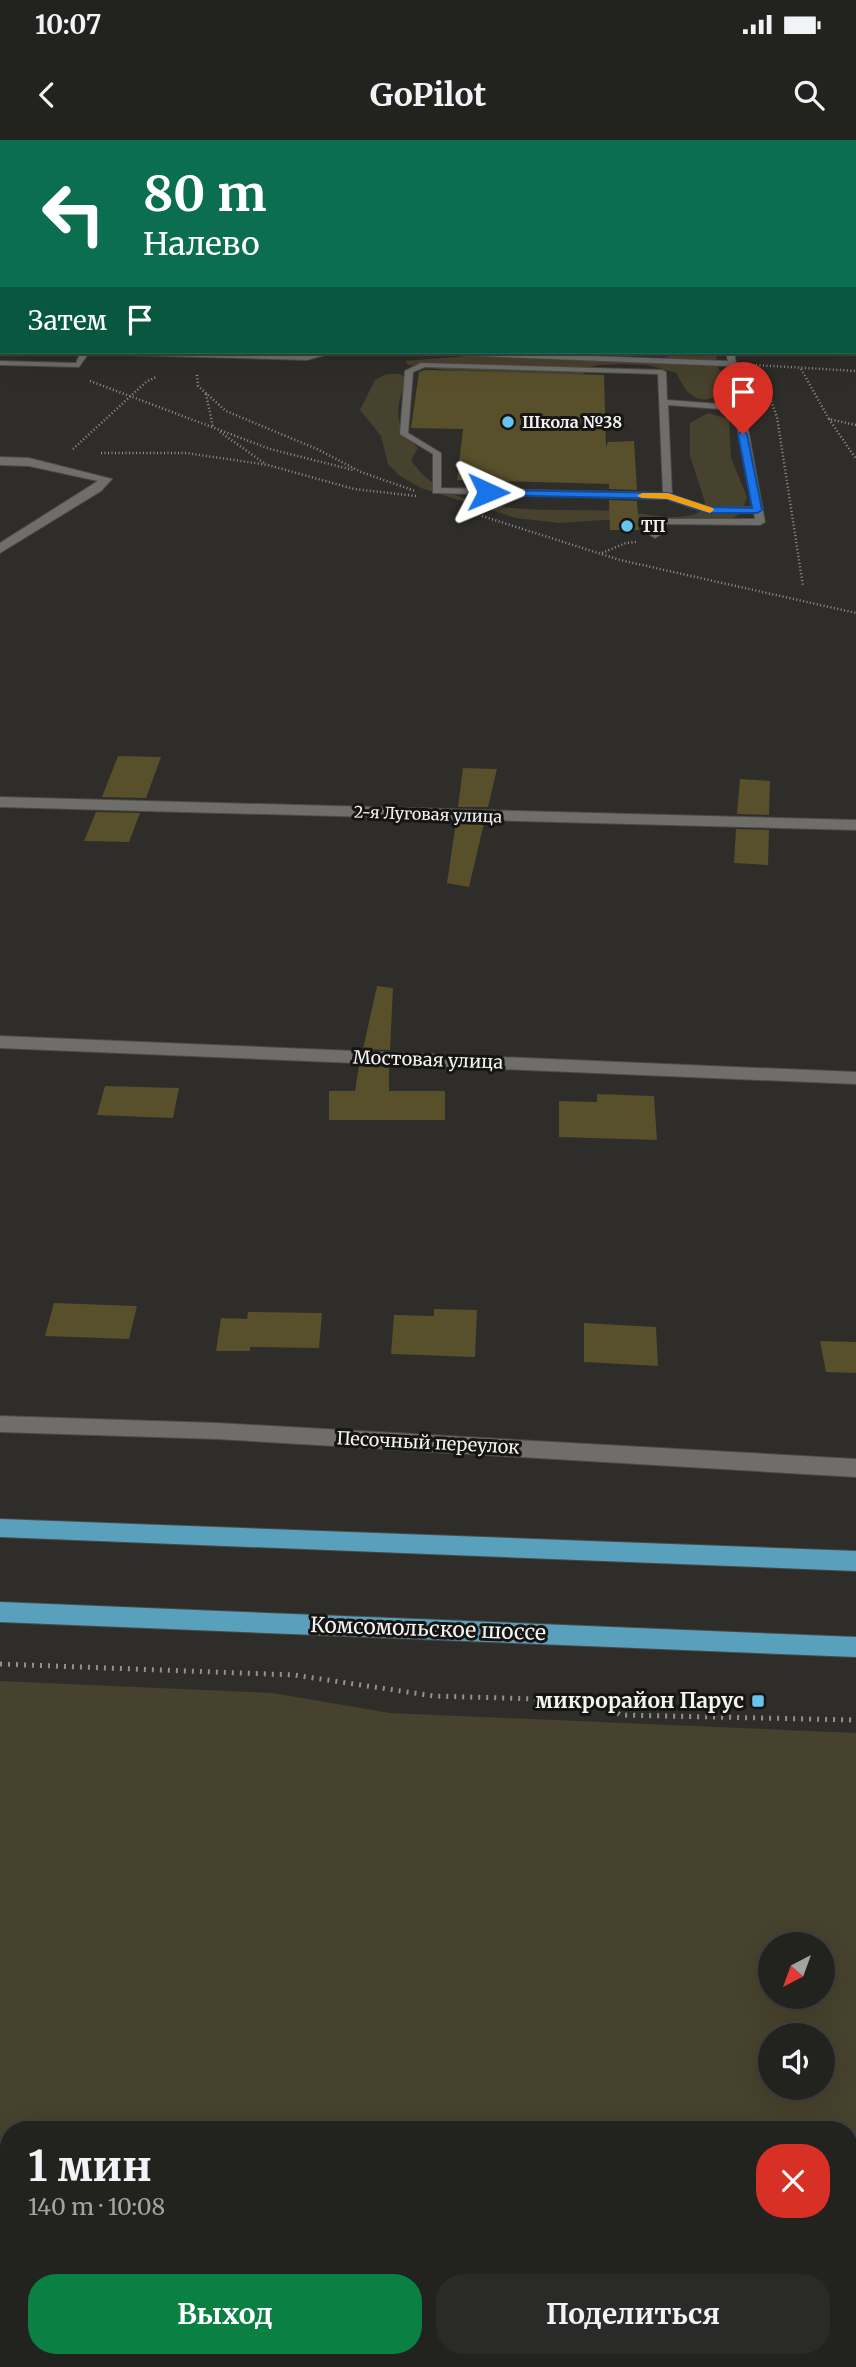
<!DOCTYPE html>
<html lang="ru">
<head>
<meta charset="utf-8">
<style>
	:root { --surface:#22221f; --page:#2a2a28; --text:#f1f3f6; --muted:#a2a4a4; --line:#3f3f3d; --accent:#0b8043 }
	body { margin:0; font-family:Merriweather,serif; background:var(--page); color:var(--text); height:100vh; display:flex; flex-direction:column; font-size:26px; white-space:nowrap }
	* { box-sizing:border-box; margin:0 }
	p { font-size:23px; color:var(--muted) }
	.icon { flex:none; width:38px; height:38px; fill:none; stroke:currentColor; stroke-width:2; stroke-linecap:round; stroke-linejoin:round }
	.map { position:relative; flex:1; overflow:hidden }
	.side { position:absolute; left:0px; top:1981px; width:858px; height:247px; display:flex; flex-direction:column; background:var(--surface); border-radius:28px 28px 0 0; box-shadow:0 7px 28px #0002,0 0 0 2px var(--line) }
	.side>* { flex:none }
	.hud { position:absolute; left:0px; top:0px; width:858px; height:214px; box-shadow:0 7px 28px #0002,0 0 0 2px var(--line); background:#0b6e4f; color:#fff; overflow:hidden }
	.needle { width:46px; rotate:221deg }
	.controls { position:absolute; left:758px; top:1792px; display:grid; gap:14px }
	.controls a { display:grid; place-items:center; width:77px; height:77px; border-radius:50%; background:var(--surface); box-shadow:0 7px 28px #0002,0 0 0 2px var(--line); font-size:35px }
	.pin { position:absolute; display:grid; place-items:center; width:60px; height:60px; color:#fff; margin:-72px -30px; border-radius:50% 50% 50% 0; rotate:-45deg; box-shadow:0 0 7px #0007 }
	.pin .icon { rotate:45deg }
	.me { position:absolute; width:77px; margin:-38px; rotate:91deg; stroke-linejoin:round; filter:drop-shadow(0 0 5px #0008) }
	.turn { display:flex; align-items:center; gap:24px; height:147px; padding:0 28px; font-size:32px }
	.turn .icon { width:91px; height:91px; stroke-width:2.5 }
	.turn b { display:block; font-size:49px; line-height:60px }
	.then { display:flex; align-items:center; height:66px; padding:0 28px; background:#0003; gap:14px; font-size:26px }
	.round { display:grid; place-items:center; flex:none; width:74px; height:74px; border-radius:28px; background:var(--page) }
	.headline { display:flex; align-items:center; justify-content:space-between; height:119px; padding:0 28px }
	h1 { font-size:42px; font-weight:700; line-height:52px }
	.primary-button { display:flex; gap:14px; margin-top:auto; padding:14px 28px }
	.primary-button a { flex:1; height:80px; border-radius:28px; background:var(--accent); color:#fff; font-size:28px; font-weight:700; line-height:80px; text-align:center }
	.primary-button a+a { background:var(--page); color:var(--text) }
	.status { display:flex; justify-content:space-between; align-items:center; height:49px; padding:0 35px; background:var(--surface); direction:ltr }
	.status svg { height:19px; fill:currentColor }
	header { display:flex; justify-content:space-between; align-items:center; height:91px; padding:0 28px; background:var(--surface); font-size:32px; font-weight:700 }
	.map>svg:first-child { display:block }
</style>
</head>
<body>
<div class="status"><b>10:07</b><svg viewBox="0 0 49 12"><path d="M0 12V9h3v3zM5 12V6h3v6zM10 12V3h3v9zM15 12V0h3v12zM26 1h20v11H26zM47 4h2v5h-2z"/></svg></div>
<header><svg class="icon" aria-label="back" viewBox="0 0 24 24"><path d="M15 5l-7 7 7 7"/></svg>GoPilot<svg class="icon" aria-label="search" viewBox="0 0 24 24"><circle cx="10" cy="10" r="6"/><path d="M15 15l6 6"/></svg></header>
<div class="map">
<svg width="856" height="2227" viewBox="0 0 856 2227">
	<rect width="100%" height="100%" fill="#2e2d29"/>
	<rect fill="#38362d" x="387" y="0" width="346" height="2"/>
	<g fill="#47422d" fill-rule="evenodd">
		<path d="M407,212C478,212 551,208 622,217C638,219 662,224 674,212H717L716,225L729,243C710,270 687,262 677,233L648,225L622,224L598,225L590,227L583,234L560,235L445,230L408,225L405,221L480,215Z"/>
		<path d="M386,234H399L406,237C397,272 390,279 418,308L411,320C451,382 556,367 618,371C644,372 680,385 703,370L705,362L690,316V283L708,273L729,279L731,318L747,357L741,373L728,381L698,384L605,380L560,383L516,378L421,348L400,336L388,324L381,296L360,270L375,240Z"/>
		<path d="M0,1541L272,1553L390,1573L856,1593V2227H0ZM770,1804H822V1857H770ZM770,1895H822V1948H770ZM9,1990H849V2219H9Z"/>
	</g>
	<g fill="#584f2b">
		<path d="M425,230L604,235L606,307L608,302L634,301L637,350L609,349V344L457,340L463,289L411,288L419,232Z"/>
		<path d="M609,360L637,361L639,390H610Z"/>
		<path d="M118,616L161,617L146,658L102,657Z"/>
		<path d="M463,628L497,629L488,667H458Z"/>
		<path d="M740,639L770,641L769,675L737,674Z"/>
		<path d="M96,672L140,673L129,702L84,701Z"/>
		<path d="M456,682L484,683L469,747L447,743Z"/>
		<path d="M736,689L769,690L768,725L734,723Z"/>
		<path d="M377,846L393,848L390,910L363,909Z"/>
		<path d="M359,926L389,927V951H445V980H329V951H355Z"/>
		<path d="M105,946L179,948L173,978L97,975Z"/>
		<path d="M597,954L654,956L657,1000L559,997V961L597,962Z"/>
		<path d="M54,1163L137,1166L129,1199L45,1196Z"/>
		<path d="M434,1169L477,1170L475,1217L391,1214L394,1175L434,1176Z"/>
		<path d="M248,1172L322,1173L319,1208L250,1207V1211H216L221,1178L247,1179Z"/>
		<path d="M584,1183L656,1187L658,1226L584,1222Z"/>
		<path d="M820,1201L856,1202V1233L826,1232Z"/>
	</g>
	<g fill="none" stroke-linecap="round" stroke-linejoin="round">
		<g stroke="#4b4a48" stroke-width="2">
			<g id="lane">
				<path d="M203,0H209L202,2Z"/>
				<path d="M531,0H537L538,2H532Z"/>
				<rect x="0" y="156" width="2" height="4"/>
				<path d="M0,170H2L0,176Z"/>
				<rect x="0" y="192" width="2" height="4"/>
				<path d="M81,212L307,216L336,212L307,220L88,214L79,227L0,225V221L76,223Z"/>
				<path d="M426,212H483L728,221L726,212H734L765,382L760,385L660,384V395L655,398L650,395L652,379H755L754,373H707L667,359L433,353V314L400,294L405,231L421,223L662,230L666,232L667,260L733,265L728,226L430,214ZM425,227L658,234L663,353L441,348V313L408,293L413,232ZM668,265L734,270L753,367H708L672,355Z"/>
			</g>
		</g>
		<g stroke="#4b4a48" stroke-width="2">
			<g id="street">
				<path d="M0,317L29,318L112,339L101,351L0,413V403L98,341L29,326L0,325Z"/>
				<path d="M0,657L856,680V690L0,667Z"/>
				<path d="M0,896L856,932V944L0,908Z"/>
				<path d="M0,1276L217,1283L856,1319V1337L217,1299L0,1292Z"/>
			</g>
		</g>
		<g stroke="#4b4a48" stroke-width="2">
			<rect id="secondary" x="0" y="47" width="2" height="6"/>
		</g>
		<g stroke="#4b4a48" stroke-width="2">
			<g id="primary">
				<path d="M0,1379L856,1411V1431L0,1397Z"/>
				<path d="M0,1462L856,1497V1517L0,1482Z"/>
			</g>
		</g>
		<g stroke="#92918e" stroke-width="2.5" stroke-dasharray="1 2.5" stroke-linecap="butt">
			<path d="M756,225L856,231"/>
			<path d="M801,229L829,279L856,285"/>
			<path d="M197,235L198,246L226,271L317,309L361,332L415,351"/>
			<path d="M761,235L777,277L803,446"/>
			<path d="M90,241L270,309L353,330"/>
			<path d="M206,254L213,287"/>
			<path d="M829,279L856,319"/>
			<path d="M220,292L264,323"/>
			<path d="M73,309L146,242L156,237"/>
			<path d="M101,313H186L268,325L354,349L416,356"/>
			<path d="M482,376L620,420L856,473"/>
			<path d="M602,413L626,403L636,402"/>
		</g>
		<path stroke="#92918e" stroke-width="5" stroke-dasharray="2 6" stroke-linecap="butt" d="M0,1524L294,1535L434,1556L603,1561L620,1575L856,1580"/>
		<use href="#lane" fill="#6f6e6a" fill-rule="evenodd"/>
		<use href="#street" fill="#6f6e6a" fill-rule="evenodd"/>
		<use href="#secondary" fill="#648792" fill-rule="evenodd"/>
		<use href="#primary" fill="#58a0bb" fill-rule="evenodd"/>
	</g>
	<path fill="#1a73e8" stroke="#114b97" stroke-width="2" d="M743,291L747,294L762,370L757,373H707L667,359L488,355L483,352L488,350L668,353L708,367L752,368L738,294Z"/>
	<path fill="#f59e0b" d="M668,353L713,368L714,370L710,373L667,359L642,358L637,356L642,353Z"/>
	<g fill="#65c5ee" stroke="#161514" stroke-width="2.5">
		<circle cx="508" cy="282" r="7"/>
		<circle cx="627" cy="386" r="7"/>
		<rect x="751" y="1554" width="14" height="14" rx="3.5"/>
	</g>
	<g text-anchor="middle" stroke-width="6" stroke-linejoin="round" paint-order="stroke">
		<g font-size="16" font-weight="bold" fill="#f3f3f1" stroke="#161514" text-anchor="start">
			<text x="522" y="288">Школа №38</text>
			<text x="641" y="392">ТП</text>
		</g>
		<g font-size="16" fill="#f3f3f1" stroke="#161514">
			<text transform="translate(428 674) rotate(2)" y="6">2-я Луговая улица</text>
		</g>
		<g font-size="18" fill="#f3f3f1" stroke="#161514">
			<text transform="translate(428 920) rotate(2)" y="6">Мостовая улица</text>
			<text transform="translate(428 1303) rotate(3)" y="6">Песочный переулок</text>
		</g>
		<g font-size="21" fill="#f3f3f1" stroke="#161514">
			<text transform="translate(428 1489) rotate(2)" y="7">Комсомольское шоссе</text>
		</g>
		<g font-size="21" font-weight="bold" fill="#f3f3f1" stroke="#161514" text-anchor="end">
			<text x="744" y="1568">микрорайон Парус</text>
		</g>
	</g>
</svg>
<div class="controls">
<a><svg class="needle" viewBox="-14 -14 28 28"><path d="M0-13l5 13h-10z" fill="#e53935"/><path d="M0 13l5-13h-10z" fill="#a2a4a4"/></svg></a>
<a><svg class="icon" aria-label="sound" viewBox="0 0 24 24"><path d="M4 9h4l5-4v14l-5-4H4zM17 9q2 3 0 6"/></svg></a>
</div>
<div class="pin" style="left:743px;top:294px;background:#d93025"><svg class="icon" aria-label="arrive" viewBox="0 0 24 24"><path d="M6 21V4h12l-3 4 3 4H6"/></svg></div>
<svg class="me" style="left:488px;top:352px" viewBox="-20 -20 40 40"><path d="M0-17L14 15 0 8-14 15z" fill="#1a73e8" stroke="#fff" stroke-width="4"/></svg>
<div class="hud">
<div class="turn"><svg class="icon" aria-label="left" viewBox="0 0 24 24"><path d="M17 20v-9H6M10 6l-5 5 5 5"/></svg><div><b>80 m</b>Налево</div></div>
<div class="then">Затем<svg class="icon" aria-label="arrive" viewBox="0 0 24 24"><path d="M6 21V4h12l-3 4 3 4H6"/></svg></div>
</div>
<section class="side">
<div class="headline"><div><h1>1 мин</h1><p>140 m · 10:08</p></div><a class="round" style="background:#d93025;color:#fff"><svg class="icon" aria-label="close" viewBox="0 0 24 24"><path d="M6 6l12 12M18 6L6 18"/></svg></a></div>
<div class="primary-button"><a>Выход</a><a>Поделиться</a></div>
</section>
</div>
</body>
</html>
